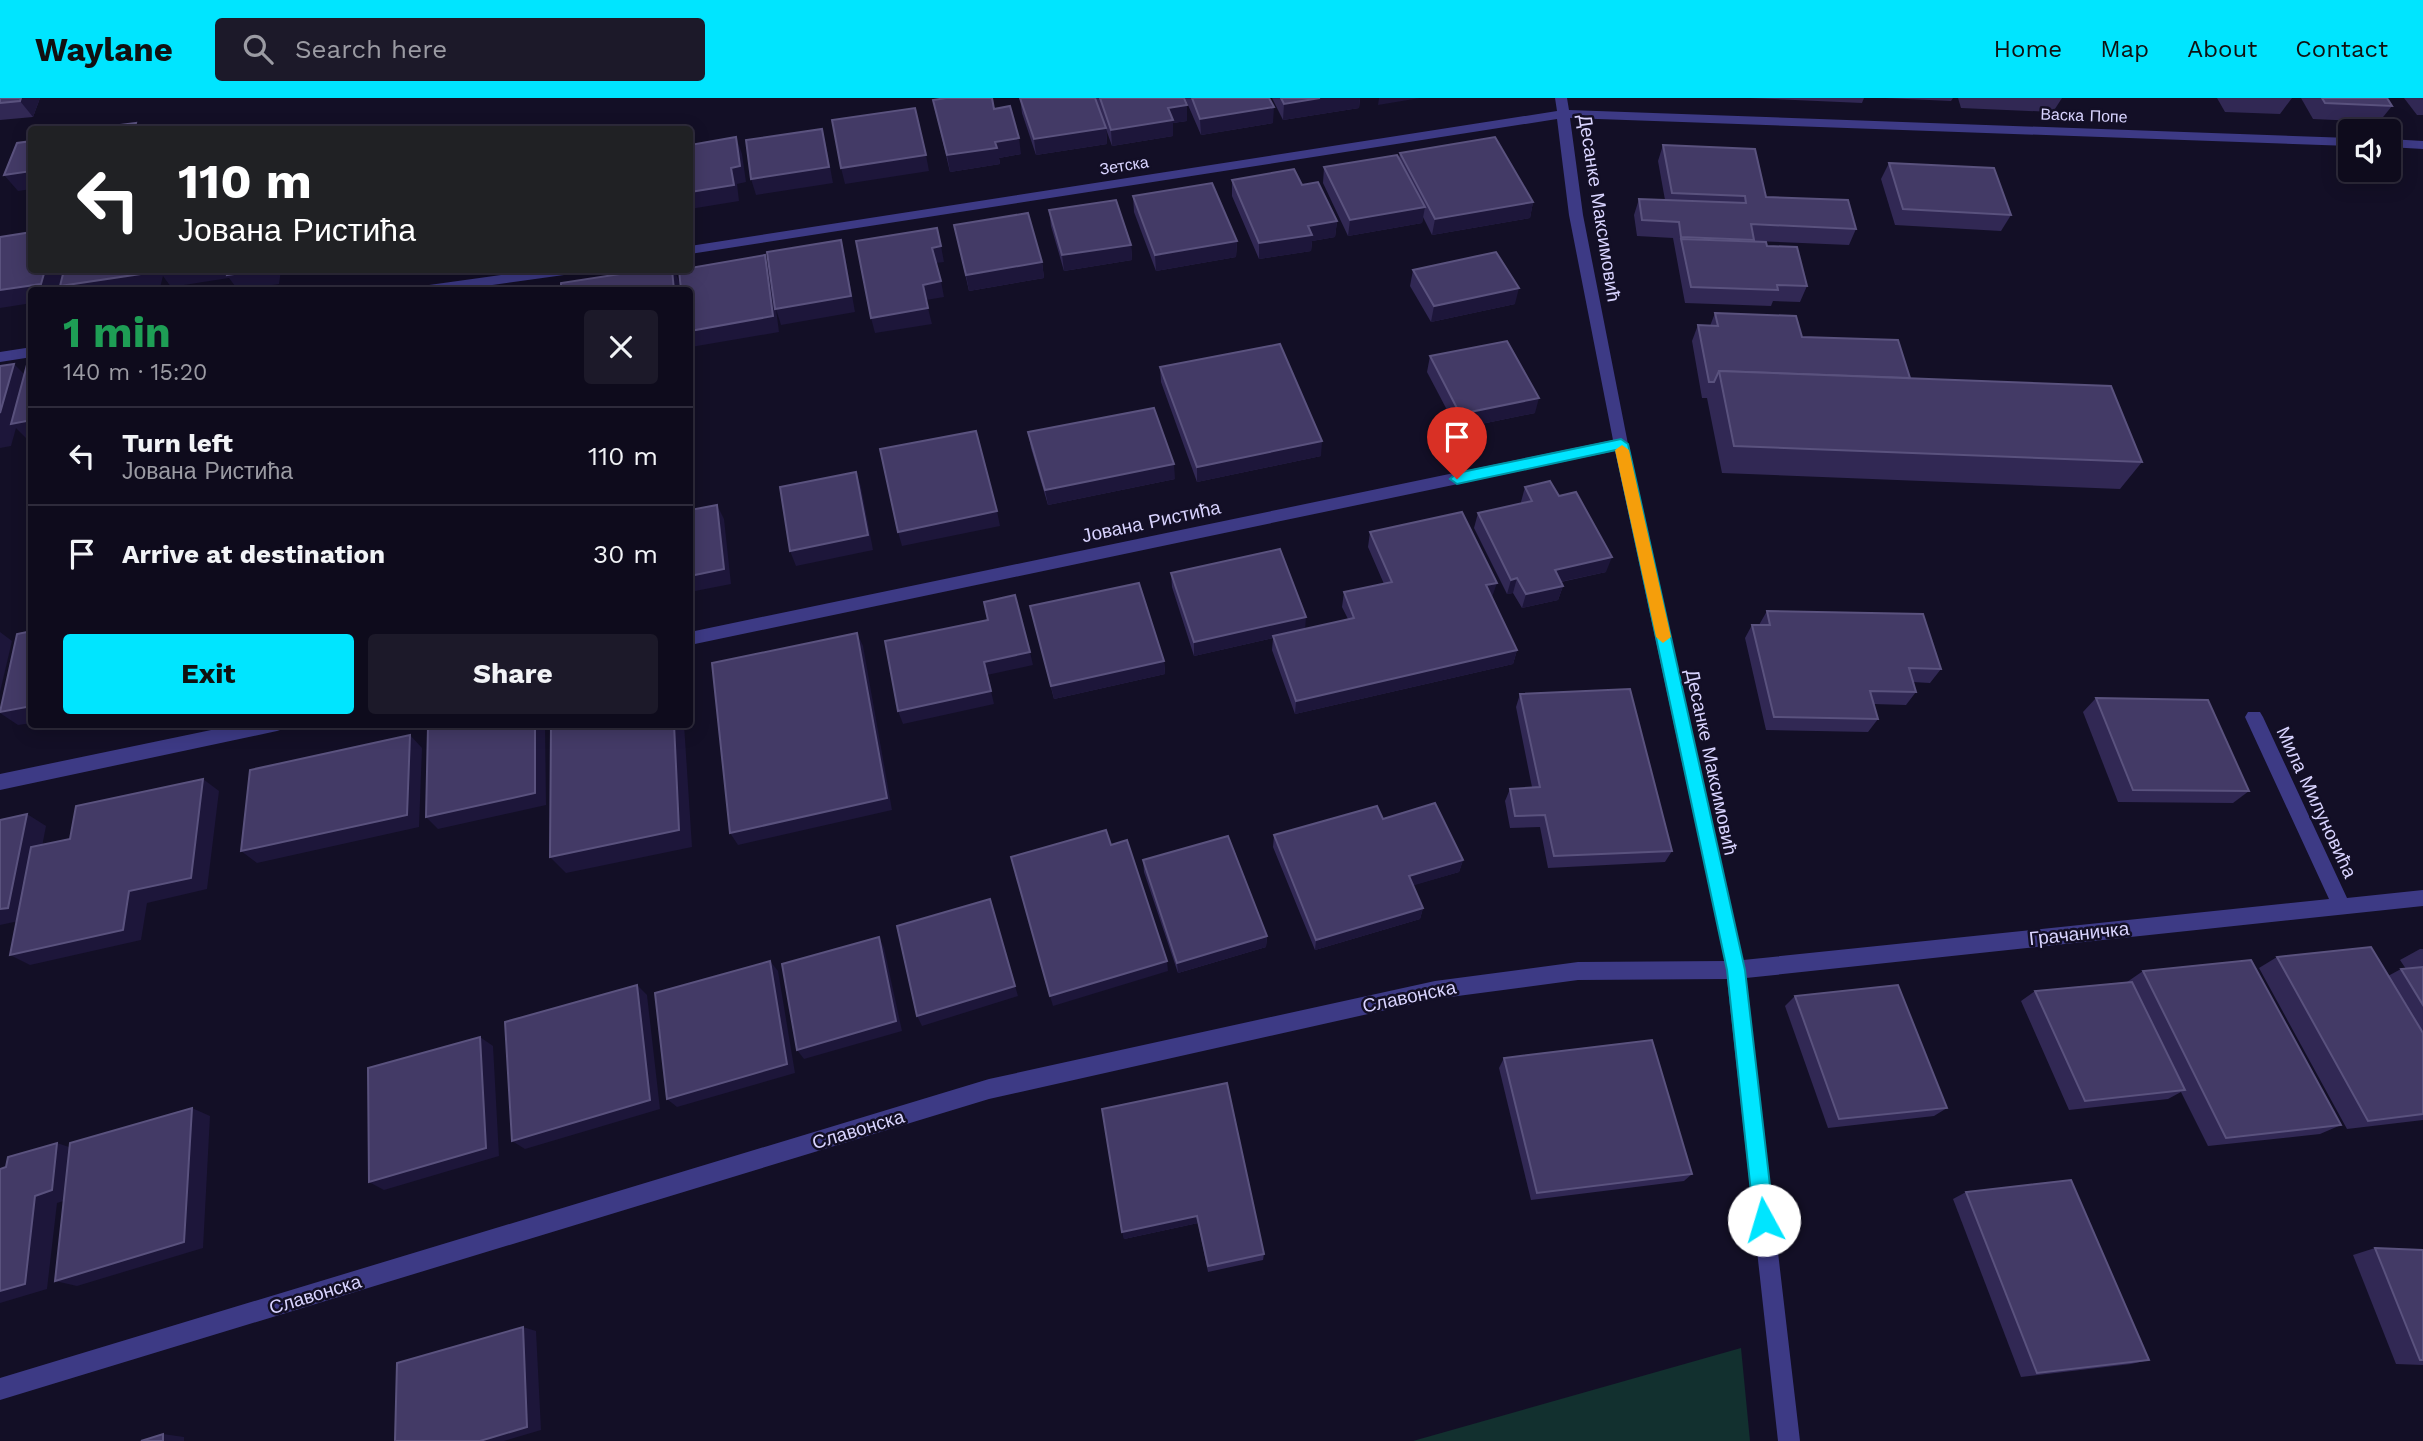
<!DOCTYPE html>
<html lang="en">
<head>
<meta charset="utf-8">
<style>
	:root { --surface:#0e0b1c; --page:#1c1929; --text:#f1f3f6; --muted:#9b9ba3; --line:#2e2b3b; --accent:#00e5ff }
	body { margin:0; font-family:"Work Sans",sans-serif; background:var(--page); color:var(--text); height:100vh; display:flex; flex-direction:column; font-size:26px; white-space:nowrap }
	* { box-sizing:border-box; margin:0 }
	p { font-size:23px; color:var(--muted) }
	.icon { flex:none; width:38px; height:38px; fill:none; stroke:currentColor; stroke-width:2; stroke-linecap:round; stroke-linejoin:round }
	.map { position:relative; flex:1; overflow:hidden }
	.panel { position:absolute; left:28px; top:189px; width:665px; height:441px; display:flex; flex-direction:column; background:var(--surface); border-radius:7px; box-shadow:0 4px 18px #0003,0 0 0 2px var(--line) }
	.panel>* { flex:none }
	.top-card { position:absolute; left:28px; top:28px; width:665px; height:147px; border-radius:7px; box-shadow:0 4px 18px #0003,0 0 0 2px var(--line); background:#202124; color:#fff; overflow:hidden }
	.controls { position:absolute; left:2338px; top:21px; display:grid; gap:14px }
	.controls a { display:grid; place-items:center; width:63px; height:63px; border-radius:7px; background:var(--surface); box-shadow:0 4px 18px #0003,0 0 0 2px var(--line); font-size:35px }
	.pin { position:absolute; display:grid; place-items:center; width:60px; height:60px; color:#fff; margin:-72px -30px; border-radius:50% 50% 50% 0; rotate:-45deg; box-shadow:0 0 7px #0007 }
	.pin .icon { rotate:45deg }
	.me { position:absolute; width:77px; margin:-38px; rotate:354deg; stroke-linejoin:round; filter:drop-shadow(0 0 5px #0008) }
	.turn { display:flex; align-items:center; gap:24px; height:147px; padding:0 35px; font-size:32px }
	.turn .icon { width:91px; height:91px; stroke-width:2.5 }
	.turn b { display:block; font-size:49px; line-height:60px }
	.round { display:grid; place-items:center; flex:none; width:74px; height:74px; border-radius:7px; background:var(--page) }
	.headline { display:flex; align-items:center; justify-content:space-between; height:119px; padding:0 35px }
	h1 { font-size:42px; font-weight:700; line-height:52px; color:#1e9e55 }
	.primary-button { display:flex; gap:14px; margin-top:auto; padding:14px 35px }
	.primary-button a { flex:1; height:80px; border-radius:7px; background:var(--accent); color:#111; font-size:28px; font-weight:700; line-height:80px; text-align:center }
	.primary-button a+a { background:var(--page); color:var(--text) }
	ul { padding:0; list-style:none }
	li { display:flex; align-items:center; gap:21px; height:98px; padding:0 35px; border-top:2px solid var(--line) }
	li div { flex:1 }
	li b { display:block; font-size:26px }
	li em { font-style:normal }
	header { display:flex; align-items:center; gap:42px; box-sizing:border-box; height:98px; padding:0 35px; background:var(--accent); color:#111 }
	header strong { font-size:33px }
	nav { display:flex; gap:38px; margin-inline-start:auto; font-size:24px }
	.search { width:490px; height:63px; background:var(--page); display:flex; align-items:center; gap:18px; box-sizing:border-box; padding:0 24px; border-radius:7px; color:var(--muted); font-size:26px }
	.map>svg:first-child { display:block }
</style>
</head>
<body>
<header>
<strong>Waylane</strong>
<div class="search"><svg class="icon" aria-label="search" viewBox="0 0 24 24"><circle cx="10" cy="10" r="6"/><path d="M15 15l6 6"/></svg>Search here</div>
<nav><a>Home</a><a>Map</a><a>About</a><a>Contact</a></nav>
</header>
<div class="map">
<svg width="2423" height="1343" viewBox="0 0 2423 1343">
	<rect width="100%" height="100%" fill="#130f26"/>
	<path fill="#12302f" d="M1741,1250L1750,1343H1413Z"/>
	<g fill="none" stroke-linecap="round" stroke-linejoin="round">
		<g fill="#3d3a85" fill-rule="evenodd">
			<path d="M1555,0H1567L1569,12L2350,40V48L1570,20L1583,117L1628,346L1743,862L2329,801L2245,619L2248,614H2260L2263,619L2347,800L2423,792V808L1746,880L1800,1343H1778L1727,881L1578,882L1435,901L989,1001L0,1302V1280L989,981L1435,883L1578,864L1725,863L1615,353L690,547V534L1613,342L1569,117L1557,21L690,156V148L1557,13Z"/>
			<path d="M2389,41L2423,43V51L2389,49Z"/>
			<path d="M537,172H571L564,177L457,192H422L429,187Z"/>
			<path d="M32,249V259L0,264V254Z"/>
			<path d="M240,626H285L283,631L277,633L0,692V676Z"/>
		</g>
	</g>
	<g fill="#312854">
		<path d="M0,0H40L33,19L0,22Z"/>
		<path d="M1020,0L1106,30L1107,46L1036,57L1022,15Z"/>
		<path d="M1095,0H1184L1187,23L1173,25V38L1112,48Z"/>
		<path d="M1185,0H1269L1273,25L1201,37Z"/>
		<path d="M1272,0H1360L1359,10L1283,22Z"/>
		<path d="M1750,0H1864L1862,5Z"/>
		<path d="M1885,0H1953L1951,3Z"/>
		<path d="M1958,0H2062L2053,14L1961,10Z"/>
		<path d="M2217,0H2292L2280,16L2225,14Z"/>
		<path d="M2301,0H2387L2392,8L2379,24L2313,21Z"/>
		<path d="M2404,0H2423V17H2417Z"/>
		<path d="M933,2L994,11L1021,56L999,60L1000,66L950,74Z"/>
		<path d="M1663,47L1766,99L1856,131L1849,147L1754,143L1767,148L1807,188L1800,204L1773,203L1771,208L1685,205L1673,140L1637,138L1634,117L1639,101L1665,102L1658,63Z"/>
		<path d="M1400,55L1533,104L1530,120L1432,137L1423,119L1422,125L1348,138L1323,85L1324,69L1399,60Z"/>
		<path d="M1889,65L2011,117L2001,133L1895,127L1881,81Z"/>
		<path d="M1232,82L1302,87L1337,123L1335,139L1312,143L1311,153L1259,161L1232,98Z"/>
		<path d="M1133,98L1237,143L1236,159L1156,173L1134,114Z"/>
		<path d="M1049,112L1131,147L1132,162L1064,173L1051,128Z"/>
		<path d="M954,127L1042,164L1044,180L969,193Z"/>
		<path d="M1413,172L1515,206L1431,224L1410,188Z"/>
		<path d="M1715,215L1802,239L1910,280L2142,364L2120,391L1722,375L1707,300H1702L1692,243L1698,227L1710,228Z"/>
		<path d="M1430,258L1535,315L1457,331L1427,274Z"/>
		<path d="M1160,269L1321,358L1197,384L1161,284Z"/>
		<path d="M1028,334L1175,381L1048,407L1031,350Z"/>
		<path d="M1525,389L1559,398L1606,474L1561,484L1563,488L1558,502L1522,510L1513,495L1507,496L1474,430L1478,415L1522,406L1521,404Z"/>
		<path d="M1370,434L1492,499L1517,552L1513,566L1295,616L1272,552L1273,540L1194,558L1172,489L1171,475L1305,531L1348,521L1342,509L1344,494L1384,486L1368,449Z"/>
		<path d="M1030,508L1164,563L1165,576L1054,601Z"/>
		<path d="M1767,513L1941,571L1930,585L1913,584L1916,594L1906,607L1873,606L1878,621L1868,634L1766,632L1745,540L1752,527H1759Z"/>
		<path d="M1520,596L1672,753L1665,764L1548,770L1540,729L1510,730L1505,703L1510,691L1532,689L1516,609Z"/>
		<path d="M2096,600L2249,693L2233,705L2118,704L2083,614Z"/>
		<path d="M1383,721L1463,762L1459,774L1413,787L1423,810L1420,821L1315,852L1273,749L1274,737Z"/>
		<path d="M1143,762L1267,838L1266,849L1178,875L1144,774Z"/>
		<path d="M2420,851H2423V1022L2347,1031L2259,870L2277,859L2388,878L2401,871H2406L2400,862Z"/>
		<path d="M2143,873L2341,1027L2320,1036L2208,1048L2181,994L2168,1001L2069,1012L2021,903L2035,893L2127,884Z"/>
		<path d="M1795,898L1947,1010L1934,1018L1828,1030L1785,908Z"/>
		<path d="M1504,960L1692,1076L1684,1083L1531,1102L1499,970Z"/>
		<path d="M1102,1011L1264,1156L1263,1162L1208,1174L1198,1125L1124,1141Z"/>
		<path d="M1966,1094L2149,1262L2131,1266L2021,1279L1953,1101Z"/>
		<path d="M2375,1150L2423,1152V1267L2396,1266L2353,1157Z"/>
	</g>
	<g fill="#1d163a">
		<path d="M21,0H40L33,19L20,3Z"/>
		<path d="M1320,0H1360L1359,10L1283,22L1284,6Z"/>
		<path d="M1379,0H1420L1378,7Z"/>
		<path d="M1187,7V23L1173,25V38L1112,48L1111,32L1168,10Z"/>
		<path d="M1274,9L1273,25L1201,37L1200,21Z"/>
		<path d="M136,25L140,32H134Z"/>
		<path d="M1106,30L1107,46L1036,57L1034,41Z"/>
		<path d="M822,31L826,47L833,85L756,97L751,81Z"/>
		<path d="M736,39L742,56L746,84L737,86L739,103L690,111V94L731,70Z"/>
		<path d="M1019,40L1021,56L999,60L1000,66L950,74L947,57L995,44Z"/>
		<path d="M926,57L929,73L845,86L841,70Z"/>
		<path d="M32,73V91L18,93L4,77Z"/>
		<path d="M1533,104L1530,120L1432,137L1435,121Z"/>
		<path d="M1425,109L1422,125L1348,138L1350,122Z"/>
		<path d="M1337,123L1335,139L1312,143L1311,153L1259,161V145L1308,128Z"/>
		<path d="M841,142L845,158L855,214L781,227L776,211L779,234L691,249L690,246V233L765,157L770,173Z"/>
		<path d="M1237,143L1236,159L1156,173L1155,157Z"/>
		<path d="M1131,147L1132,162L1064,173L1062,157Z"/>
		<path d="M941,148L944,164L936,165L932,150Z"/>
		<path d="M1042,164L1044,180L969,193L966,177Z"/>
		<path d="M45,172H64L58,192H32V205L0,210V192Z"/>
		<path d="M148,172H281L279,186L242,192H238L229,180L171,189L163,178L160,190L146,192H64L60,188Z"/>
		<path d="M672,172H674L679,183V192H674Z"/>
		<path d="M941,183L944,199L926,202L923,187Z"/>
		<path d="M1519,190L1515,206L1431,224L1434,208Z"/>
		<path d="M928,210L932,226L875,235L871,220Z"/>
		<path d="M14,266L29,281L32,340L27,341L16,330L11,348L0,350V315Z"/>
		<path d="M1539,300L1535,315L1457,331L1460,316Z"/>
		<path d="M1322,343L1321,358L1197,384V369Z"/>
		<path d="M1174,366L1175,381L1048,407L1045,392Z"/>
		<path d="M856,374L861,389L873,452L796,468L790,453Z"/>
		<path d="M717,407L724,421L731,486L690,494V478Z"/>
		<path d="M997,413L1000,428L902,448L898,434Z"/>
		<path d="M1612,459L1606,474L1550,486L1555,472Z"/>
		<path d="M1517,480L1513,495L1507,496L1511,482Z"/>
		<path d="M1497,485L1492,499L1482,501L1486,487Z"/>
		<path d="M1563,488L1558,502L1522,510L1526,496Z"/>
		<path d="M1306,519L1305,533L1273,538V540L1194,558V544Z"/>
		<path d="M0,534L12,543L0,594Z"/>
		<path d="M857,535L863,548L892,712L738,747L730,735Z"/>
		<path d="M1517,552L1513,566L1295,616L1296,603Z"/>
		<path d="M1030,554L1033,567L987,577L984,564Z"/>
		<path d="M1164,563L1165,576L1054,601L1051,588Z"/>
		<path d="M991,593L994,606L903,626L898,613Z"/>
		<path d="M32,608V625L18,627L0,615Z"/>
		<path d="M535,626H545L546,707L438,731L426,719Z"/>
		<path d="M674,626H684L692,749L566,775L550,759Z"/>
		<path d="M410,637L422,650L419,729L257,765L241,753Z"/>
		<path d="M203,681L219,693L207,791L147,805L141,842L30,867L10,857Z"/>
		<path d="M27,716L46,728L28,821L0,827V811Z"/>
		<path d="M1463,762L1459,774L1405,790L1409,778Z"/>
		<path d="M990,801L1018,898L922,928L917,918Z"/>
		<path d="M1423,810L1420,821L1315,852L1316,842Z"/>
		<path d="M1267,838L1266,849L1178,875L1177,865Z"/>
		<path d="M879,839L884,850L902,933L804,961L797,952Z"/>
		<path d="M770,863L778,873L795,975L677,1009L667,1001Z"/>
		<path d="M1167,863L1168,873L1053,908L1050,898Z"/>
		<path d="M637,887L647,897L660,1011L525,1051L512,1043Z"/>
		<path d="M480,939L493,948L499,1058L384,1092L369,1084Z"/>
		<path d="M192,1010L210,1018L203,1150L77,1188L55,1183Z"/>
		<path d="M57,1045L78,1052L73,1100L57,1105L47,1191L0,1205V1193L35,1098Z"/>
		<path d="M1197,1118L1198,1125L1124,1141L1122,1134Z"/>
		<path d="M523,1229L536,1233L541,1332L504,1343H480Z"/>
		<path d="M163,1336L184,1339V1343H163Z"/>
	</g>
	<g fill="#433a66" stroke="#5a527e" stroke-width="2">
		<path d="M0,0H21L20,3L0,5Z"/>
		<path d="M946,0H992L994,11L1010,8L1019,40L995,44L997,50L947,57L933,2Z"/>
		<path d="M1020,0H1095L1106,30L1034,41Z"/>
		<path d="M1100,0H1184L1187,7L1168,10L1173,22L1111,32Z"/>
		<path d="M1192,0H1269L1274,9L1200,21Z"/>
		<path d="M1281,0H1320L1284,6Z"/>
		<path d="M2322,0H2387L2392,8L2325,5Z"/>
		<path d="M915,10L926,57L841,70L832,22Z"/>
		<path d="M136,25L134,32H81Z"/>
		<path d="M822,31L829,69L751,81L746,42Z"/>
		<path d="M736,39L740,68L731,70L734,87L690,94V47Z"/>
		<path d="M1495,39L1533,104L1435,121L1400,55Z"/>
		<path d="M32,43V73L4,77L17,45Z"/>
		<path d="M1663,47L1755,51L1766,99L1848,102L1856,131L1751,126L1754,142L1681,139L1679,124L1642,122L1639,101L1746,105L1745,98L1672,95Z"/>
		<path d="M1397,57L1425,109L1350,122L1324,69Z"/>
		<path d="M1889,65L1994,70L2011,117L1903,111Z"/>
		<path d="M1294,71L1302,87L1318,84L1337,123L1308,128L1312,137L1259,145L1232,82Z"/>
		<path d="M1212,85L1237,143L1155,157L1133,98Z"/>
		<path d="M1116,102L1131,147L1062,157L1049,112Z"/>
		<path d="M1028,115L1042,164L966,177L954,127Z"/>
		<path d="M937,130L941,148L932,150L941,183L923,187L928,210L871,220L856,143Z"/>
		<path d="M32,134V172H45L41,186L0,192V139Z"/>
		<path d="M1681,141L1766,144L1767,148L1797,149L1807,188L1777,187L1778,192L1691,189Z"/>
		<path d="M841,142L851,198L775,211L767,154Z"/>
		<path d="M1496,154L1519,190L1434,208L1413,172Z"/>
		<path d="M765,157L773,218L690,233V192H681L679,172H690V170Z"/>
		<path d="M64,172H148L147,175L60,188Z"/>
		<path d="M228,172H262L227,177Z"/>
		<path d="M646,172H672L674,192H561V185Z"/>
		<path d="M1715,215L1796,218L1802,239L1898,242L1910,280L1719,273L1714,284H1709L1698,227L1718,228Z"/>
		<path d="M1507,243L1539,300L1460,316L1430,258Z"/>
		<path d="M1280,246L1322,343L1197,369L1160,269Z"/>
		<path d="M32,262V322L11,326L28,263Z"/>
		<path d="M14,266L0,315V268Z"/>
		<path d="M1719,273L2111,288L2142,364L1734,348Z"/>
		<path d="M1154,310L1174,366L1045,392L1028,334Z"/>
		<path d="M976,333L997,413L898,434L880,351Z"/>
		<path d="M856,374L868,437L790,453L780,389Z"/>
		<path d="M1550,383L1559,398L1576,394L1612,459L1555,472L1563,488L1526,496L1517,480L1511,482L1478,415L1532,403L1525,389Z"/>
		<path d="M717,407L724,471L690,478V412Z"/>
		<path d="M1462,414L1497,485L1486,487L1517,552L1296,603L1273,538L1354,520L1344,494L1392,484L1370,434Z"/>
		<path d="M1280,451L1306,519L1194,544L1171,475Z"/>
		<path d="M1139,485L1164,563L1051,588L1030,508Z"/>
		<path d="M1015,497L1030,554L984,564L991,593L898,613L885,543L988,522L984,504Z"/>
		<path d="M1767,513L1923,516L1941,571L1909,570L1916,594L1870,593L1878,621L1774,619L1752,527H1770Z"/>
		<path d="M32,533V608L0,614L17,536Z"/>
		<path d="M857,535L887,700L730,735L712,565Z"/>
		<path d="M1630,591L1672,753L1554,758L1545,717L1515,718L1510,691L1540,689L1520,596Z"/>
		<path d="M2096,600L2208,602L2249,693L2133,692Z"/>
		<path d="M438,626H535V695L426,719L428,629Z"/>
		<path d="M551,626H674L679,732L550,759Z"/>
		<path d="M410,637L407,717L241,753L250,672Z"/>
		<path d="M203,681L191,780L129,793L123,832L10,857L31,749L70,741L76,708Z"/>
		<path d="M1435,705L1463,762L1409,778L1423,810L1316,842L1274,737L1377,708L1383,721Z"/>
		<path d="M27,716L8,810L0,811V722Z"/>
		<path d="M1106,732L1111,747L1127,742L1167,863L1050,898L1011,759Z"/>
		<path d="M1228,738L1267,838L1177,865L1143,762Z"/>
		<path d="M990,801L1015,888L917,918L897,828Z"/>
		<path d="M879,839L896,923L797,952L782,866Z"/>
		<path d="M2371,849L2423,935V1016L2368,1023L2277,859Z"/>
		<path d="M2251,862L2341,1027L2226,1040L2143,873Z"/>
		<path d="M770,863L787,966L667,1001L655,895Z"/>
		<path d="M2423,869V907L2401,871Z"/>
		<path d="M2132,884L2185,992L2085,1003L2035,893Z"/>
		<path d="M637,887L650,1002L512,1043L505,924Z"/>
		<path d="M1898,887L1947,1010L1839,1021L1795,898Z"/>
		<path d="M480,939L486,1050L369,1084L368,970Z"/>
		<path d="M1652,942L1692,1076L1537,1095L1504,960Z"/>
		<path d="M1227,985L1264,1156L1208,1168L1197,1118L1122,1134L1102,1011Z"/>
		<path d="M192,1010L184,1144L55,1183L70,1045Z"/>
		<path d="M57,1045L52,1092L35,1098L25,1186L0,1193V1071L6,1069L8,1059Z"/>
		<path d="M2071,1082L2149,1262L2037,1275L1966,1094Z"/>
		<path d="M2375,1150L2423,1152V1262H2420Z"/>
		<path d="M523,1229L527,1329L480,1343H395L397,1265Z"/>
		<path d="M163,1336V1343H141Z"/>
	</g>
	<path fill="#00e5ff" stroke="#0095a6" stroke-width="2" d="M1621,341L1628,346L1745,872L1774,1122L1771,1128L1764,1131L1757,1128L1754,1122L1727,872L1616,352L1457,386L1450,381L1457,375Z"/>
	<path fill="#f59e0b" d="M1622,347L1629,352L1671,539L1663,545L1656,539L1615,352Z"/>
	<g text-anchor="middle" stroke-width="5" stroke-linejoin="round" paint-order="stroke">
		<g font-size="16" fill="#d9d4ff" stroke="#130f26">
			<text transform="translate(2084 17) rotate(2)" y="6">Васка Попе</text>
			<text transform="translate(1124 67) rotate(-9)" y="6">Зетска</text>
		</g>
		<g font-size="19" fill="#d9d4ff" stroke="#130f26">
			<text transform="translate(1600 110) rotate(81)" y="7">Десанке Максимовић</text>
			<text transform="translate(1151 423) rotate(-12)" y="7">Јована Ристића</text>
			<text transform="translate(1712 664) rotate(78)" y="7">Десанке Максимовић</text>
			<text transform="translate(2317 704) rotate(65)" y="7">Мила Милуновића</text>
			<text transform="translate(2079 835) rotate(-6)" y="7">Грачаничка</text>
			<text transform="translate(1409 898) rotate(-12)" y="7">Славонска</text>
			<text transform="translate(858 1031) rotate(-17)" y="7">Славонска</text>
			<text transform="translate(315 1196) rotate(-17)" y="7">Славонска</text>
		</g>
	</g>
</svg>
<div class="controls">
<a><svg class="icon" aria-label="sound" viewBox="0 0 24 24"><path d="M4 9h4l5-4v14l-5-4H4zM17 9q2 3 0 6"/></svg></a>
</div>
<div class="pin" style="left:1457px;top:381px;background:#d93025"><svg class="icon" aria-label="arrive" viewBox="0 0 24 24"><path d="M6 21V4h12l-3 4 3 4H6"/></svg></div>
<svg class="me" style="left:1764px;top:1122px" viewBox="-20 -20 40 40"><circle r="19" fill="#fff"/><path d="M0-13L10 11 0 6-10 11z" fill="#00e5ff"/></svg>
<div class="top-card">
<div class="turn"><svg class="icon" aria-label="left" viewBox="0 0 24 24"><path d="M17 20v-9H6M10 6l-5 5 5 5"/></svg><div><b>110 m</b>Јована Ристића</div></div>
</div>
<section class="panel">
<div class="headline"><div><h1>1 min</h1><p>140 m · 15:20</p></div><a class="round"><svg class="icon" aria-label="close" viewBox="0 0 24 24"><path d="M6 6l12 12M18 6L6 18"/></svg></a></div>
<ul>
<li><svg class="icon" aria-label="left" viewBox="0 0 24 24"><path d="M17 20v-9H6M10 6l-5 5 5 5"/></svg><div><b>Turn left</b><p>Јована Ристића</p></div><em>110 m</em></li>
<li><svg class="icon" aria-label="arrive" viewBox="0 0 24 24"><path d="M6 21V4h12l-3 4 3 4H6"/></svg><div><b>Arrive at destination</b></div><em>30 m</em></li>
</ul>
<div class="primary-button"><a>Exit</a><a>Share</a></div>
</section>
</div>
</body>
</html>
